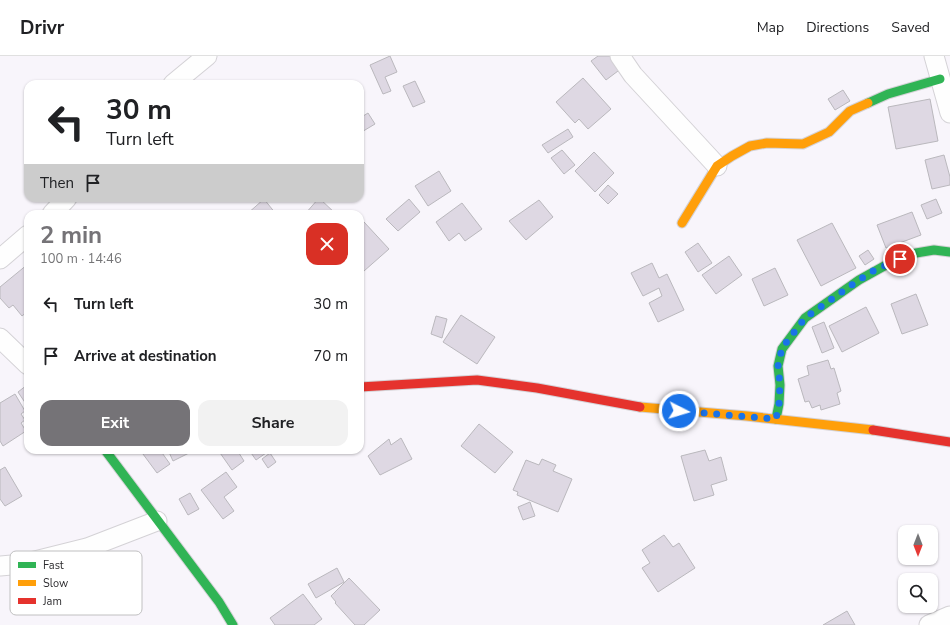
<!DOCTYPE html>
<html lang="en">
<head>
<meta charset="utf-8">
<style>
	:root { --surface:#fff; --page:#f2f2f2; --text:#202124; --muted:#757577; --line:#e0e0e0; --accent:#757377 }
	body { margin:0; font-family:"Nunito Sans",sans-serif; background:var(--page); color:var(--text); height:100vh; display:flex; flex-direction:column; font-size:15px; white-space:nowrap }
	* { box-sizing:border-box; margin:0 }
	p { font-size:13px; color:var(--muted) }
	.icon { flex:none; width:22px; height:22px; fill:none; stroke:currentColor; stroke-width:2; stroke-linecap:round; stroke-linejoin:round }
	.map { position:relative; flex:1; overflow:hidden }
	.panel { position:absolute; left:24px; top:154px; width:340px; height:244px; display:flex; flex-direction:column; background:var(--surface); border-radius:12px; box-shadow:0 1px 3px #0004 }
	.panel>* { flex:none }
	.hud { position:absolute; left:24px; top:24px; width:340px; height:122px; border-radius:12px; box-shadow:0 1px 3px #0004; background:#fff; color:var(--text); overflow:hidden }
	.needle { width:26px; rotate:180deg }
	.tools { position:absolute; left:898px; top:469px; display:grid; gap:8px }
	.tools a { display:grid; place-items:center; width:40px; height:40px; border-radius:8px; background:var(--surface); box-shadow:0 1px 3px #0004; font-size:20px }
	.pin { position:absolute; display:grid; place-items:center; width:34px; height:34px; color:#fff; margin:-17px; border:2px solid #fff; border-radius:50%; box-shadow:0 1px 4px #0007 }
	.me { position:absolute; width:44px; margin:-22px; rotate:95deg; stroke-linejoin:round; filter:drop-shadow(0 0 3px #0008) }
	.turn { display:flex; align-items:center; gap:14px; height:84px; padding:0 16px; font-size:18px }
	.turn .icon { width:52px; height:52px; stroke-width:2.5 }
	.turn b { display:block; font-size:28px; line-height:34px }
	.then { display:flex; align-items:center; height:38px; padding:0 16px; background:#0003; gap:8px; font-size:15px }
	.round { display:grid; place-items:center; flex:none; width:42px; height:42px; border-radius:12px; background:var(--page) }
	.overview { display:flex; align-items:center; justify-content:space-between; height:68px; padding:0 16px }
	h1 { font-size:24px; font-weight:700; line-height:30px; color:var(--accent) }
	.action { display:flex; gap:8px; margin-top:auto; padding:8px 16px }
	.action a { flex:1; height:46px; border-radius:12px; background:var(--accent); color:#fff; font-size:16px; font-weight:700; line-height:46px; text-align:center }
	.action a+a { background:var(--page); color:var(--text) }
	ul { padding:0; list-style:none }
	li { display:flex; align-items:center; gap:12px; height:52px; padding:0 16px }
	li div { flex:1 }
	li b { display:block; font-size:15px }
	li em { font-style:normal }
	header { display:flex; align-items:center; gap:24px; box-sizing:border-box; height:56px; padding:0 20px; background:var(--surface); border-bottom:1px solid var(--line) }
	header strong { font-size:19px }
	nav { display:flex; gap:22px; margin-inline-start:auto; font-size:14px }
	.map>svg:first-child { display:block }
</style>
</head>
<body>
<header>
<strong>Drivr</strong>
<nav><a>Map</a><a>Directions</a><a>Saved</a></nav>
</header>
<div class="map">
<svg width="950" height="569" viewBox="0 0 950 569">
	<rect width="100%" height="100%" fill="#f8f5fb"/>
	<g fill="#ded8e3" stroke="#bab8bd">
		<path d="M390,0L397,16L385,21L391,35L383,38L370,9Z"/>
		<path d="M598,0H613L622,12L606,24L591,5Z"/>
		<path d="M583,22L611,53L588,73L579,63L575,67L556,46Z"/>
		<path d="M415,25L425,46L413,51L403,30Z"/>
		<path d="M843,34L850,45L835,54L828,43Z"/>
		<path d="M930,43L938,85L896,93L888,51Z"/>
		<path d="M368,57L375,68L360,77V62Z"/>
		<path d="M568,73L573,81L548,97L542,89Z"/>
		<path d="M562,94L575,109L564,118L551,102Z"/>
		<path d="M594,96L614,117L595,136L575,115Z"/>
		<path d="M944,99L950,121V129L932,133L925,104Z"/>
		<path d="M439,115L451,135L428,150L415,130Z"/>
		<path d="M608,129L618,138L608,148L599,139Z"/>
		<path d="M319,142L336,158H305Z"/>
		<path d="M264,143L276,158H247Z"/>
		<path d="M409,143L420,156L398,175L386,163Z"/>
		<path d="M936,143L942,157L927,163L921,149Z"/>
		<path d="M539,144L553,161L526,184L509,165Z"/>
		<path d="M462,147L482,173L465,185L459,177L449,185L436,166Z"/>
		<path d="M912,156L921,179L886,192L877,169Z"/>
		<path d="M364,166L389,193L364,215L360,211V169Z"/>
		<path d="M832,167L856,212L821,230L797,184Z"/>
		<path d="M698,187L712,207L698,216L685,196Z"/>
		<path d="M868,194L874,203L865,209L859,200Z"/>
		<path d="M729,200L742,219L716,238L702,219Z"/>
		<path d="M652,207L659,222L667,218L684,254L658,266L649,247L662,240L659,232L643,240L631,217Z"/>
		<path d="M28,208V255L22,260L13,249L9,252L0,242V231Z"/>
		<path d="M775,212L788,239L764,250L752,223Z"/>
		<path d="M916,238L928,269L902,278L891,248Z"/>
		<path d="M866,251L879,277L842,296L829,270Z"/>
		<path d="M461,259L495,281L477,308L443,286Z"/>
		<path d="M436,260L447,263L442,282L431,278Z"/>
		<path d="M824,266L834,292L822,297L812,271Z"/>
		<path d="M828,304L831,313L834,312L841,335L837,337L840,348L821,354L820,349L812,352L809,345L805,346L798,323L809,319L807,310Z"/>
		<path d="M27,329L28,331V351L18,336Z"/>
		<path d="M15,338L25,355L21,358L25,364L21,367L26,375L3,390L0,385V347Z"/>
		<path d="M479,368L513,396L495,417L461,390Z"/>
		<path d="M401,382L412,403L380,419L368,400L389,383L391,389Z"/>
		<path d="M140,394H160L170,408L157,417Z"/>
		<path d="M168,394H195L173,405Z"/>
		<path d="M218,394H237L244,405L232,414Z"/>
		<path d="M249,394H264L266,397L256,404Z"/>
		<path d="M705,394L709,405L721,401L727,424L711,429L714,439L694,445L681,400Z"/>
		<path d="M270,397L276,406L268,412L262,403Z"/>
		<path d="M542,403L556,409L553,415L572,423L558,456L517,439L518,436L513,434L526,404L539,409Z"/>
		<path d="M5,411L22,440L5,450L0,443V414Z"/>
		<path d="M226,416L237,431L224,441L234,455L223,463L201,434Z"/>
		<path d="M190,437L199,453L188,459L179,443Z"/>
		<path d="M530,446L535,460L523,464L518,451Z"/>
		<path d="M664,479L673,491L679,487L695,512L658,536L642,512L650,507L642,494Z"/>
		<path d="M337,512L344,526L316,542L308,528Z"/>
		<path d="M349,522L380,554L364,569H355L335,547L336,546L331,540Z"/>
		<path d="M303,538L322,563L314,569H275L270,562Z"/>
		<path d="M847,555L855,569H823Z"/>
	</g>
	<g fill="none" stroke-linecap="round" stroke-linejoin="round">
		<g stroke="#d4d2d6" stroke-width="21">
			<g id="street">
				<path d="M620,0L633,19L717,110"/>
				<path d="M934,0L950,57"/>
				<path d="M173,28L207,0"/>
				<path d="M52,158L67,142"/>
				<path d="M0,203L28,179"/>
				<path d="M0,282L28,309"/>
				<path d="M0,510L23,508L87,492L157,465"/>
				<path d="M929,569L950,560"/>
			</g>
		</g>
		<g stroke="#d4d2d6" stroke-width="11">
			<g id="fast">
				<path d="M868,47L888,38L940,23"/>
				<path d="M776,363L779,348L780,329L778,310L782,293L805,262L859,224L886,209L916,197L934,194L950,196"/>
				<path d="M105,394L219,546L233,569"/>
			</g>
		</g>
		<g stroke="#d4d2d6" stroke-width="11">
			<g id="slow">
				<path d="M682,167L717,110L732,100L750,90L767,87L803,88L829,76L850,55L868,47"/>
				<path d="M640,351L747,360L873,374"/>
			</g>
		</g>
		<g stroke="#d4d2d6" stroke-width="11">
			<g id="jam">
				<path d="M360,331L477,324L537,332L640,351"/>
				<path d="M873,374L950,386"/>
			</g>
		</g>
		<use href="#street" stroke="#fefefe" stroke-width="19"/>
		<use href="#fast" stroke="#30b455" stroke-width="9"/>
		<use href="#slow" stroke="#ff9f0a" stroke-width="9"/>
		<use href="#jam" stroke="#e5322d" stroke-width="9"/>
	</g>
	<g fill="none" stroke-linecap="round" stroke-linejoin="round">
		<path stroke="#1a73e8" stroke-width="7" stroke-dasharray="0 12.6" d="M679,355L776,363L779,348L780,329L778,310L782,292L805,262L859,224L873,215L900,203"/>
	</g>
	<rect x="10" y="495" width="132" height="64" rx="6" fill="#fff" stroke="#c0c0c1" stroke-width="1"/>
	<rect x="18" y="506" width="18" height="6" fill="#30b455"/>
	<rect x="18" y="524" width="18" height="6" fill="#ff9f0a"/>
	<rect x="18" y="542" width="18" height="6" fill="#e5322d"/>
	<g font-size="11" fill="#2e2d30">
		<text x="43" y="513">Fast</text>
		<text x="43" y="531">Slow</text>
		<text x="43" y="549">Jam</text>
	</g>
</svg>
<div class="tools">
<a><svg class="needle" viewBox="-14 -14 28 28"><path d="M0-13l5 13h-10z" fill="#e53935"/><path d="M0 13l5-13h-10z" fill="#757577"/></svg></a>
<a><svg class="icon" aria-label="search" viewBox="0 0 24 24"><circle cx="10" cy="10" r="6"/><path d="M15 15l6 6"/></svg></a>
</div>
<div class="pin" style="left:900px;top:203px;background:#d93025"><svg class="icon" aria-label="arrive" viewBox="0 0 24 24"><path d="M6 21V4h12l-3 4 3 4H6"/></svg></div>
<svg class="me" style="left:679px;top:355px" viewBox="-20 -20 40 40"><circle r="17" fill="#1a73e8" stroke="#fff" stroke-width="3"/><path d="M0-11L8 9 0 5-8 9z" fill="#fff"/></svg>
<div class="hud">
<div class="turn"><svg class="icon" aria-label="left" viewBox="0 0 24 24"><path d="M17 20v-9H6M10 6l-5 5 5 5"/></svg><div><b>30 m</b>Turn left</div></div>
<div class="then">Then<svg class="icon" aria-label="arrive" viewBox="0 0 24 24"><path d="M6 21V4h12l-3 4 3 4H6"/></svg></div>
</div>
<section class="panel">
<div class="overview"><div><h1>2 min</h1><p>100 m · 14:46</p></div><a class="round" style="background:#d93025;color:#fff"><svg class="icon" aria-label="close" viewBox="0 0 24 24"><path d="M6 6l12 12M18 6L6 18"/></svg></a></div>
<ul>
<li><svg class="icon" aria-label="left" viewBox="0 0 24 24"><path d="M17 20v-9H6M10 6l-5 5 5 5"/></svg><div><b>Turn left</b></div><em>30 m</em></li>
<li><svg class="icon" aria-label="arrive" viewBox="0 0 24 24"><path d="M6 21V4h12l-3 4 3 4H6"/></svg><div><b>Arrive at destination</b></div><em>70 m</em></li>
</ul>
<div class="action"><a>Exit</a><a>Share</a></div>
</section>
</div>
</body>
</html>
